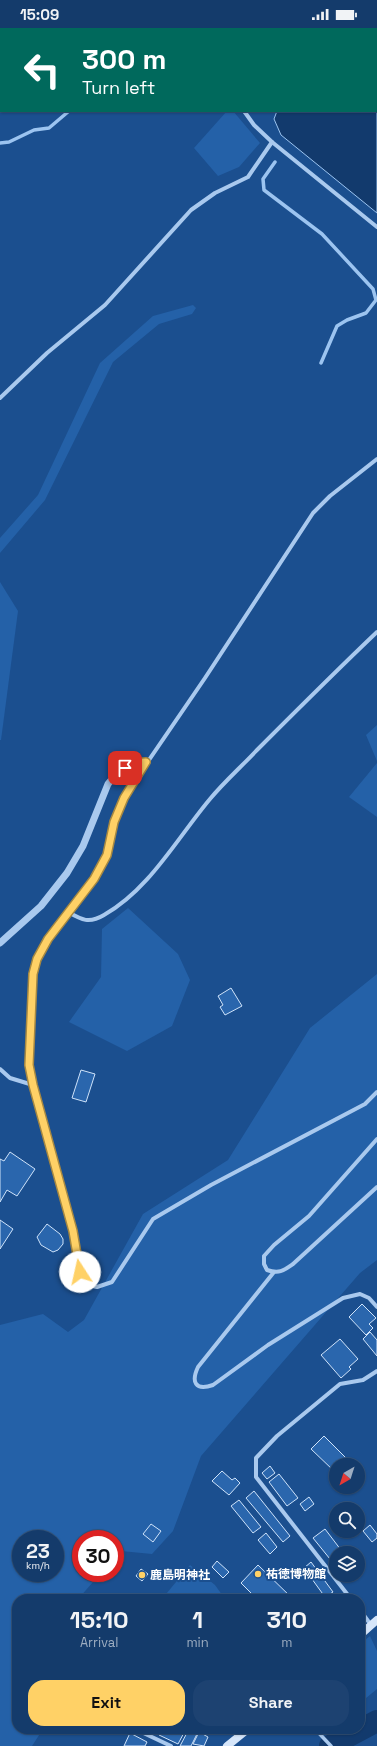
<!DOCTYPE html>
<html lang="en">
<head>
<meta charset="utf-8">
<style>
	:root { --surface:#143b6b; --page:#1d4271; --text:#f1f3f6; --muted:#9dadc1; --line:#33557e; --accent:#ffd166 }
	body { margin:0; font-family:"Space Grotesk","Noto Sans JP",sans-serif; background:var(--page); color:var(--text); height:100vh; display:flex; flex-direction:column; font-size:15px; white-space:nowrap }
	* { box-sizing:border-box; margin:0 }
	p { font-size:13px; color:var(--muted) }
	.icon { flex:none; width:22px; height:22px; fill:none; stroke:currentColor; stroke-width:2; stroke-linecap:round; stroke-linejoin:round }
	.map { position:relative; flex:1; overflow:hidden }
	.details { position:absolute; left:12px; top:1566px; width:353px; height:140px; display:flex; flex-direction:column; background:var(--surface); border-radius:16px; box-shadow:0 1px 3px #0004,0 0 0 1px var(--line) }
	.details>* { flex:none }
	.top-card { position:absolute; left:0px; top:0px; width:377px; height:84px; box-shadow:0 1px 3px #0004,0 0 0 1px var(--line); background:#00695c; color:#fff; overflow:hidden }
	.needle { width:26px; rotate:219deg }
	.buttons { position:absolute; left:329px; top:1430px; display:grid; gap:8px }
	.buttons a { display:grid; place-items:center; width:36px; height:36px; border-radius:50%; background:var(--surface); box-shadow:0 1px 3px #0004,0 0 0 1px var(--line); font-size:20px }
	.speed { position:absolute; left:12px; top:1502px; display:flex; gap:8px; font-size:20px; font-weight:700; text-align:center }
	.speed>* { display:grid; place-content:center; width:52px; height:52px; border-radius:50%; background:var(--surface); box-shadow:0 1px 3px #0004,0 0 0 1px var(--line); line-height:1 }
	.speed small { font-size:10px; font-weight:400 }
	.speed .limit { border:6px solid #d22; background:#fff; color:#111 }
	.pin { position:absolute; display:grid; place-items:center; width:34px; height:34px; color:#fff; margin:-17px; border-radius:8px; box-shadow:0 2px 6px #0006 }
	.me { position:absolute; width:44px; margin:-22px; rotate:350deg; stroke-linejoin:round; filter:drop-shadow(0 0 3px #0008) }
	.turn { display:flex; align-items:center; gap:14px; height:84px; padding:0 16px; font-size:18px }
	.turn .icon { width:52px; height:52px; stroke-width:2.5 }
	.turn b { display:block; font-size:28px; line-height:34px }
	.eta { display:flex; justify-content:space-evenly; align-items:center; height:68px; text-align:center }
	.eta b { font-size:24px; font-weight:700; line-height:28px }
	.action { display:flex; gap:8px; margin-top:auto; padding:8px 16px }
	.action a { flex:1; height:46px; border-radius:16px; background:var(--accent); color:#111; font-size:16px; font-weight:700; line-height:46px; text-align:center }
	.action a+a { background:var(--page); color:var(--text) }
	.status { display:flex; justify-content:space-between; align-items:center; height:28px; padding:0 20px; background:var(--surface); direction:ltr }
	.status svg { height:11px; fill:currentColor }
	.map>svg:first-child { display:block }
</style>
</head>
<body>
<div class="status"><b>15:09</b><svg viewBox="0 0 49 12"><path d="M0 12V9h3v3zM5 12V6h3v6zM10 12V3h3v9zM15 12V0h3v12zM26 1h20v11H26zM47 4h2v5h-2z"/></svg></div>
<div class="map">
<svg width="377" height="1718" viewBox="0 0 377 1718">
	<rect width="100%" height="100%" fill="#1b4f8f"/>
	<g fill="#2461a8" fill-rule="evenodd">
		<path d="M227,83H233L260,115L239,139L218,148L194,120Z"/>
		<path d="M193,277L196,280L192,286L159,296L113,334L45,472L0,525V510L38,467L100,335L153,288Z"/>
		<path d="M0,554L18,583L1,712H0Z"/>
		<path d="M377,697V733L366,707Z"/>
		<path d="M377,735V789L349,769Z"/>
		<path d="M128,880L178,926L190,952L172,998L127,1023L69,994L101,949L102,901Z"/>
		<path d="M377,946V1232L360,1245L201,1428L173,1503L152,1526L121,1523L115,1529V1511H81V1545H101L78,1571H17V1701H43L32,1718H0V1297L43,1286L68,1304L84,1292L143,1186L228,1132L310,1000ZM21,1511H55V1545H21Z"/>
		<path d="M190,1537L215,1557L225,1571H162Z"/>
		<path d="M370,1608L377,1623V1661L360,1675V1616Z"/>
	</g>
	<path fill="#123a6d" stroke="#9cc4f0" d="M377,58V185L281,107L274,91L277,83H376Z"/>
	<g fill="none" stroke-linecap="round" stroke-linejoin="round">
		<g stroke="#9cc4f0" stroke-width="3.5">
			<path d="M163,1L164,0"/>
			<path d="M0,115L9,114L34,102L49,100L69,83"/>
			<path d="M275,134L263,151L264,162L322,206L373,261L376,272L366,285L347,292L337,298L321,335"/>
		</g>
		<path stroke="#123a6d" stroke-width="22" d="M330,1718L377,1693"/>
	</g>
	<g fill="#2a66ad" stroke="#cfe3fa">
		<path d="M231,960L242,978L225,987L220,979L223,977L218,968Z"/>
		<path d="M81,1042L95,1046L86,1074L72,1070Z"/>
		<path d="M10,1124L35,1141L17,1168L7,1162L0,1174V1131L4,1133Z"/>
		<path d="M0,1192L13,1201L0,1221Z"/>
		<path d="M47,1196L60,1206L63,1211V1216L58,1222L53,1224L41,1217L37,1209Z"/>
		<path d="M362,1276L376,1290L369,1296L373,1300L366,1307L349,1289Z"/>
		<path d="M370,1304L377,1312V1328L363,1311Z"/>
		<path d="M340,1311L358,1331L349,1339L351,1341L341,1350L321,1327Z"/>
		<path d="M324,1408L346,1430L340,1437H336V1441L334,1443L311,1421Z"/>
		<path d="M270,1438L275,1445L267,1451L262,1445Z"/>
		<path d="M222,1443L232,1452L235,1450L240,1455L229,1467L212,1453Z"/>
		<path d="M279,1446L298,1470L287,1478L269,1454Z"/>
		<path d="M254,1463L290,1508L283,1514L246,1470Z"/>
		<path d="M309,1469L314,1476L305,1483L300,1476Z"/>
		<path d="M239,1472L261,1499L253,1505L231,1478Z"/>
		<path d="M151,1496L161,1503L153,1514L143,1506Z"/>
		<path d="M370,1497L377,1506V1510L372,1514L363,1503Z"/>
		<path d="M325,1501L341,1522L330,1531L313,1510Z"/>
		<path d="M266,1505L277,1519L270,1526L258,1512Z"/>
		<path d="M217,1533L229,1544L223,1550L212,1539Z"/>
		<path d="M311,1534L333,1564L325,1569L304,1540Z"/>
		<path d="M258,1537L293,1571H257L241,1555Z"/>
		<path d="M141,1541L148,1546L142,1553L136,1548Z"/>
		<path d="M161,1701H186L178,1716L159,1707Z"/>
		<path d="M189,1701L198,1704L191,1718H180Z"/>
		<path d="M199,1704L208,1709L204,1718L193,1716Z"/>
		<path d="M130,1705L147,1714L145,1718H124Z"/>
	</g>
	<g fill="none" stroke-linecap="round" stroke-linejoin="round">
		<path stroke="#a9c9ee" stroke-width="3.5" d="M315,1701L331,1718"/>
		<g stroke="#a9c9ee" stroke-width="4">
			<path d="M233,1V0"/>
			<path d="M244,83L254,97L272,114L377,199"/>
			<path d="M0,370L47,325L105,277L191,182L215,165L248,149L272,114"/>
			<path d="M377,431L330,468L313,485L205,650L123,770L114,794L107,827L94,851L48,911L37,931L33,946L29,1037L33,1057L73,1203L80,1243L87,1257L97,1259L112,1254L153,1191L211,1157L365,1076L377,1064"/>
			<path d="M68,884C82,892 89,896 104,887C149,862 178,809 210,771C224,754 241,739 256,723C296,683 336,643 377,604"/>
			<path d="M0,1041L10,1050L33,1057"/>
			<path d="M377,1111L309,1188L274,1217L264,1228V1236L267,1242C279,1246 283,1243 293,1236L377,1159"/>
			<path d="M274,1244L198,1339C191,1354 195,1363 213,1357L268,1317L343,1270L360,1266L369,1270L377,1279"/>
			<path d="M351,1571L256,1449V1430L277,1408L340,1356L363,1352L377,1343"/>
			<path d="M360,1582L371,1597"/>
			<path d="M135,1701L171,1718"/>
		</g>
		<path stroke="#a9c9ee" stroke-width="7" d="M0,915L41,878L67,845L83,818L108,756L118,744L132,735L147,734"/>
		<g stroke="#d6e6fa" stroke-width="8">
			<path d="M360,1607L377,1592"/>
			<path d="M227,1718L248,1701"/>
		</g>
	</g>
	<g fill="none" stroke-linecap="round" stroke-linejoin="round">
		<g stroke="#a68842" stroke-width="10">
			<path id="route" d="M80,1244L73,1203L33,1057L29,1037L33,946L37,931L48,911L94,851L107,827L114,794L124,770L146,734L132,735L125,740"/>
		</g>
		<use href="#route" stroke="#ffd166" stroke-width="7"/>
	</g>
	<g fill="#ffd166" stroke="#1b4f8f" stroke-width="1.5">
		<circle cx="258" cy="1546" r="4"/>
		<circle cx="142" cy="1547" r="4"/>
	</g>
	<g text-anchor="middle" stroke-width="4" stroke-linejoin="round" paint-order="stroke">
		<g font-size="12" font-weight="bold" fill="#fff" stroke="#1b4f8f" text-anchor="start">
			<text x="266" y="1550">祐徳博物館</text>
			<text x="150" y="1551">鹿島明神社</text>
		</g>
	</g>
</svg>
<div class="buttons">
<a><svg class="needle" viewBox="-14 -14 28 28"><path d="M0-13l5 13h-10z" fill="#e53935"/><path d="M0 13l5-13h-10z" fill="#9dadc1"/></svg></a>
<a><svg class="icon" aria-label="search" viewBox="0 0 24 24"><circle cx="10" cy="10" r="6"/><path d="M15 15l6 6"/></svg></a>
<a><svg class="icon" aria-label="layers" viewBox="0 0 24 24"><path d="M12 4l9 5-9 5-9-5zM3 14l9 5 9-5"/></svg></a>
</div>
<div class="speed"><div>23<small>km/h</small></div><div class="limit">30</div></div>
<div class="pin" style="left:125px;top:740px;background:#d93025"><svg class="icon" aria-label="arrive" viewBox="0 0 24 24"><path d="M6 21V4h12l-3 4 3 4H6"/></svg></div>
<svg class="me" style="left:80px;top:1244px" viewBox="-20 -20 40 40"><circle r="19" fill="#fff"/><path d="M0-13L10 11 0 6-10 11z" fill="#ffd166"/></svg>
<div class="top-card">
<div class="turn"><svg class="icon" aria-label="left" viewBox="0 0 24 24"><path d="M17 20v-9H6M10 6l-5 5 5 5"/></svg><div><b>300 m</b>Turn left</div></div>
</div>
<section class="details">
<div class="eta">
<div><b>15:10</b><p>Arrival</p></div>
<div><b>1</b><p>min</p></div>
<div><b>310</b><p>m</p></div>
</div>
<div class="action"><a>Exit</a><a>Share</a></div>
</section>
</div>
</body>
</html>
